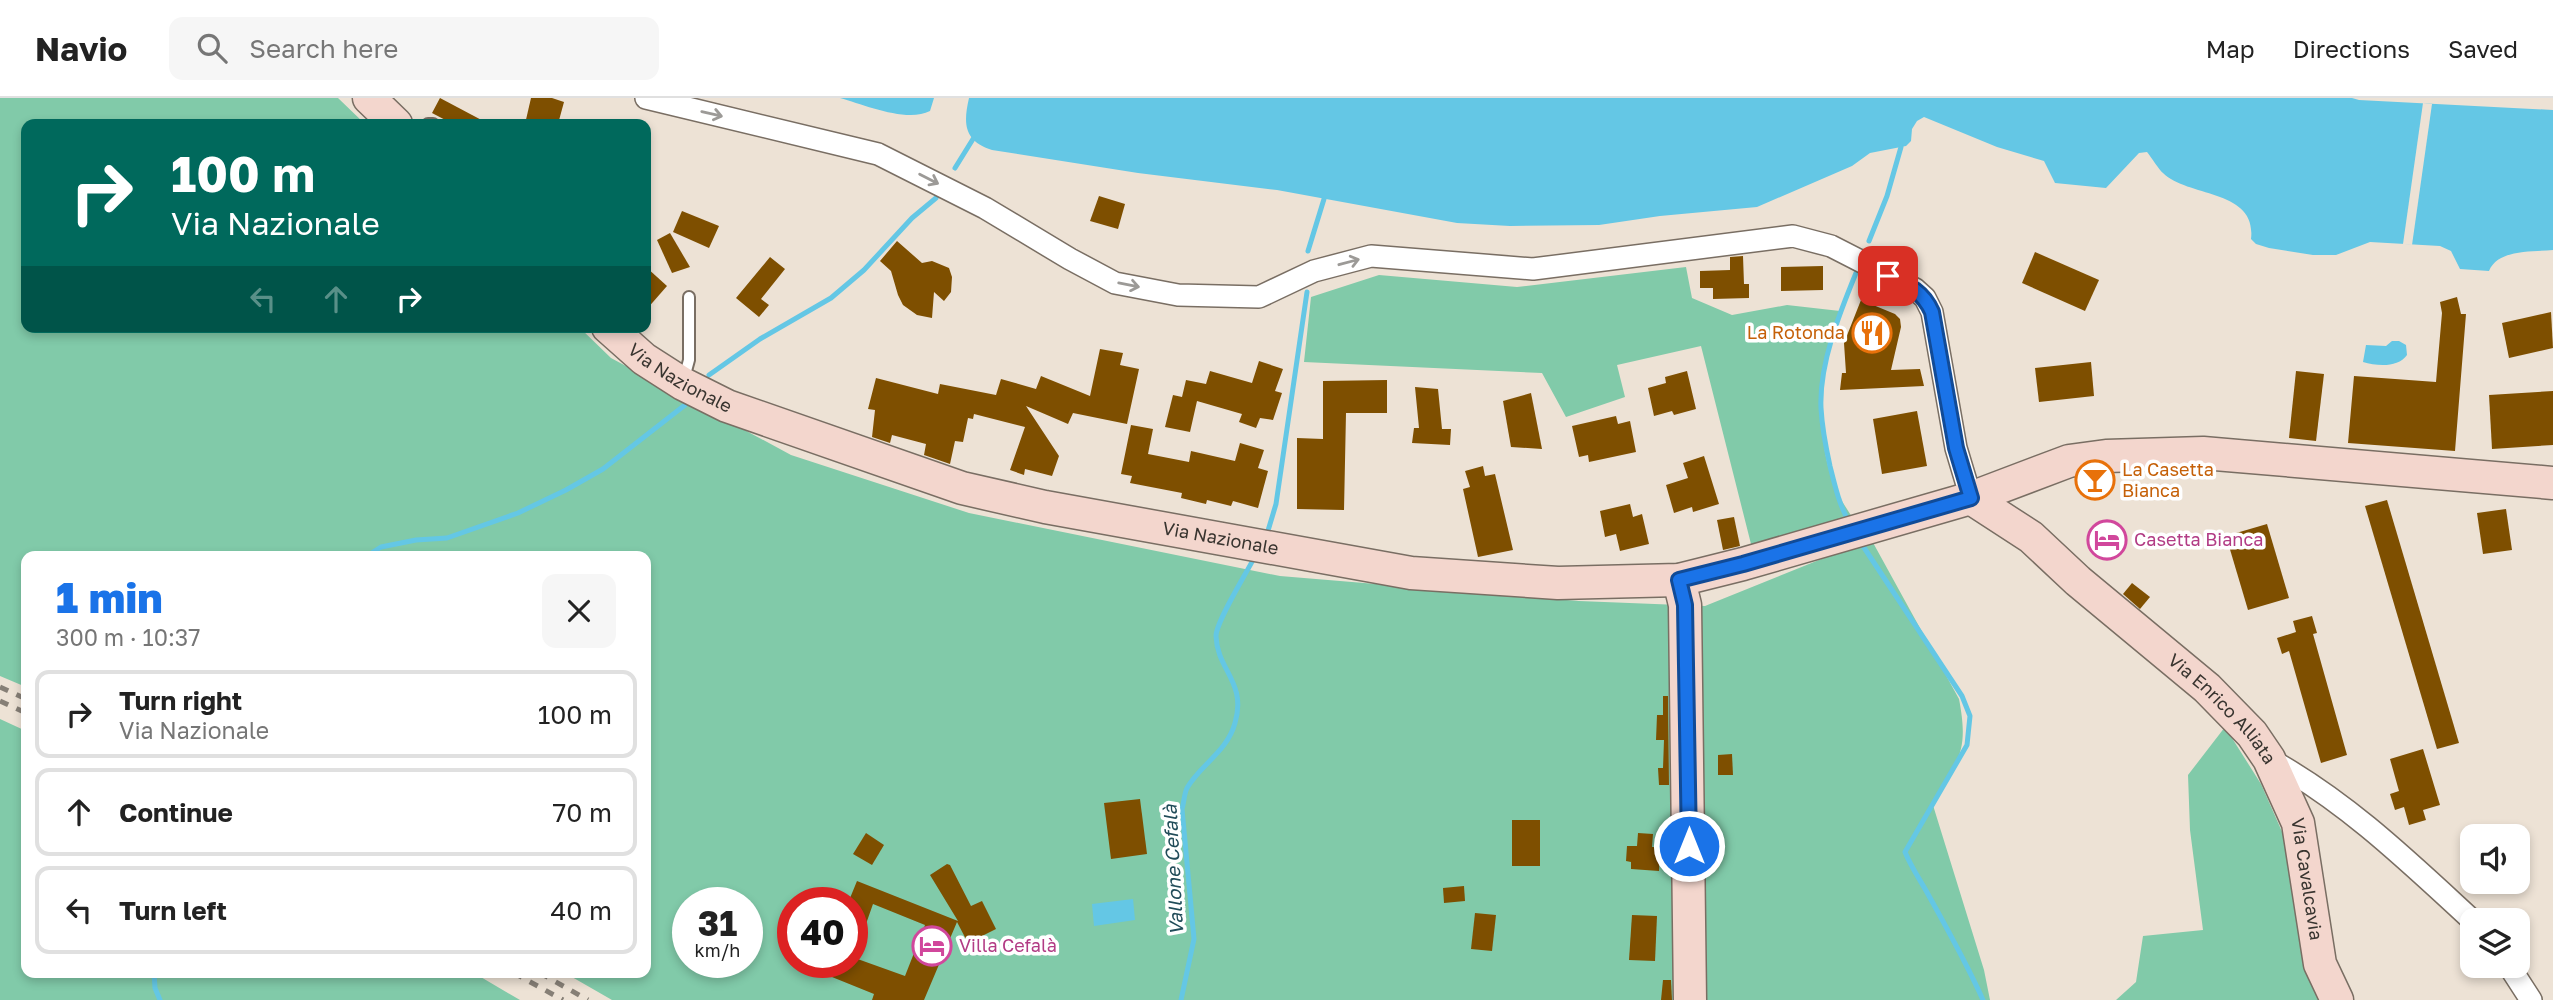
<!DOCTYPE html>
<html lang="en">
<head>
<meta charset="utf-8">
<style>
	:root { --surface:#fff; --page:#f6f6f6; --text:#222; --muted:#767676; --line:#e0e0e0; --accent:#1a73e8 }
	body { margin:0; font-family:"Golos Text",sans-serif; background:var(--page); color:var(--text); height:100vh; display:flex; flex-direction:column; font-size:26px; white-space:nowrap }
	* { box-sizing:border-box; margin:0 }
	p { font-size:23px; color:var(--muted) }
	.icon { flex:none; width:38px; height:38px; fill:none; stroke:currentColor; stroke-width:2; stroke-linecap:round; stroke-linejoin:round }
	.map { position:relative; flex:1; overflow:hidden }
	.drawer { position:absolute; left:21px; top:453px; width:630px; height:427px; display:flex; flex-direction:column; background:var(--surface); border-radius:14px; box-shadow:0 4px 10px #0003 }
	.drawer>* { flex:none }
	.guide { position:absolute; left:21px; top:21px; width:630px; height:214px; border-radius:14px; box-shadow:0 4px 10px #0003; background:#00695c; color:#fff; overflow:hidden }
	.controls { position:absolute; left:2460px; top:726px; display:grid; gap:14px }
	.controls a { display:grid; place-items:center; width:70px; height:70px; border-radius:14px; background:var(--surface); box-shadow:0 4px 10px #0003; font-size:35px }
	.speed { position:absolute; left:672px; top:789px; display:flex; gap:14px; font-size:35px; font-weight:700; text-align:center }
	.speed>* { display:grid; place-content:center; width:91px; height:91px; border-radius:50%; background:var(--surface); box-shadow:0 4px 10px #0003; line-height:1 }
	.speed small { font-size:18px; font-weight:400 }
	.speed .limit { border:10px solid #d22; background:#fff; color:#111 }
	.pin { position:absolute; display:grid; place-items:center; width:60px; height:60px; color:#fff; margin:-30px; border-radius:14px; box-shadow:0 4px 10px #0006 }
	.me { position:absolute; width:77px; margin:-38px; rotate:0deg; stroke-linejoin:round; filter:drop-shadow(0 0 5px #0008) }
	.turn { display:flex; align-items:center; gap:24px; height:147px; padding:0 35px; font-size:32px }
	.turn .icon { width:91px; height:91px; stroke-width:2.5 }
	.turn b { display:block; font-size:49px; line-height:60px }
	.lanes { display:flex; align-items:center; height:66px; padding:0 35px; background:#0003; justify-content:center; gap:35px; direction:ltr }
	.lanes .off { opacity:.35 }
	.round { display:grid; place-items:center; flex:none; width:74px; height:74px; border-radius:14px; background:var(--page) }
	.overview { display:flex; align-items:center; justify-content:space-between; height:119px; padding:0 35px }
	h1 { font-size:42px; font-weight:800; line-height:52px; color:var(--accent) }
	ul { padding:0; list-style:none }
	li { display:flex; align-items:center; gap:21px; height:88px; margin:0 14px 10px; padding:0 21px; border:4px solid var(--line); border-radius:14px }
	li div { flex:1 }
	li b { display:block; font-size:26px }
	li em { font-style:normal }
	header { display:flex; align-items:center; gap:42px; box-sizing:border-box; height:98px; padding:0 35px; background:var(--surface); border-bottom:2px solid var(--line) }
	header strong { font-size:33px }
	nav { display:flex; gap:38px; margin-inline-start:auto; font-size:24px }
	.search { width:490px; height:63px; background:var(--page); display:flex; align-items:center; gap:18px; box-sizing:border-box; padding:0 24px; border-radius:14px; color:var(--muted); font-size:26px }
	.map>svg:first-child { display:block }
</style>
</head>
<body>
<header>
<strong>Navio</strong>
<div class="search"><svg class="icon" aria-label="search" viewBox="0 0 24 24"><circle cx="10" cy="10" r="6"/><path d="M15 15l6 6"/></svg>Search here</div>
<nav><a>Map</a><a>Directions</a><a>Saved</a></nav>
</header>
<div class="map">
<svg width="2553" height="902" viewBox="0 0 2553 902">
	<rect width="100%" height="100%" fill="#ede2d5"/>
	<g fill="#81caa9" fill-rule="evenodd">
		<path d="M0,0H338L365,26H26V229H579L611,260L791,357L969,415L1280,478L1579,503L1705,508L1871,441L1959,601C1969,653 1959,662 1932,704L1984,872L1990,902H612L565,875H646V458H26V589L0,578ZM688,805H747V864H688ZM793,805H852V864H793Z"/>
		<path d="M1686,169L1692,200L1732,217L1787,207L1840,213C1821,271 1813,332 1835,390C1839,400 1846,409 1852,419L1751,446L1701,248L1617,267L1625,299L1566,319L1542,275L1304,264L1311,199L1379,177L1517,189Z"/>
		<path d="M0,621L26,633V875H474L520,902H0Z"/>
		<path d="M2225,629L2261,686L2291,754L2323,902H2116L2136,884L2143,838L2203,832L2190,732L2188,677Z"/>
	</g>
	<g fill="#64c7e5">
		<path d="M840,0H934L930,13C907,25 865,7 840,0Z"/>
		<path d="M969,0H2352L2359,2L2553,12V152C2532,154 2498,151 2489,173L2460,171L2451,153L2440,148L2370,144L2336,157H2313L2269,150L2256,146L2251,141C2257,91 2189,100 2163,75C2159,72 2152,60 2147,54L2139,55L2106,90L2055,85L2044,63L1997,49L1924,19L1917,23L1912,31L1911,43L1906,48L1870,55L1852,68L1757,109L1660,118L1599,127L1510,128L1457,125L1277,92L1138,75L992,52C964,43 963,26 969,0Z"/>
		<path d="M2392,243H2399L2406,247L2407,257C2398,270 2377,268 2363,264L2366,247L2386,248Z"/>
		<path d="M1133,801L1135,822L1094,828L1092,806Z"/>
	</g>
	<path fill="#ede2d5" d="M2423,5L2432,6L2412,147L2403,146Z"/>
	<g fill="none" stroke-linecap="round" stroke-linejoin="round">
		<g stroke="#64c7e5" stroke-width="5">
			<path d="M955,70L973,41"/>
			<path d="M1869,143L1887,98L1901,49"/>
			<path d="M1308,153L1324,101"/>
			<path d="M709,277L760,241L831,200L864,172L912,120L936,100"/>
			<path d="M1849,424C1839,406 1835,388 1830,368C1826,350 1822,329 1821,310C1819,266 1840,214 1856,175"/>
			<path d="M1267,436L1276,406L1307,194"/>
			<path d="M1859,442L1962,598L1970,618L1967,647L1905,754C1912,771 1921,783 1929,798C1948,832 1967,866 1983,902"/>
			<path d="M367,458L381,449L416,442L447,440L518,415L566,392L603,371L685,307"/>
			<path d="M154,875L155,890L160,902"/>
			<path d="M1181,902L1194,841L1182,711C1184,705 1184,696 1187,690C1201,666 1227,654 1235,625C1247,584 1217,572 1216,538C1216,524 1246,476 1254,460"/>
		</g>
	</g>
	<g fill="#7e4f00" fill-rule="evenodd">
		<path d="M440,0L489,26H453L432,15Z"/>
		<path d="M531,0H552L564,4L558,26H525Z"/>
		<path d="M1099,98L1125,106L1118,131L1090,123Z"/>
		<path d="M682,113L719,128L709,150L673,134Z"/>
		<path d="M670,135L690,169L672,175L657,142Z"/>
		<path d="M897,143L922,165L932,163L949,170L952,179L951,194L944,203L934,194L932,220L917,217L903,207L898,197L891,173L880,163Z"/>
		<path d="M2035,154L2099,182L2085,213L2022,185Z"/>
		<path d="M1743,158L1744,186H1749V200L1713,201V190H1700V173L1730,172V159Z"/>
		<path d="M770,159L785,171L761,201L769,207L759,219L736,200Z"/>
		<path d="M1823,168V192L1781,193V169Z"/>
		<path d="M646,169L667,188L646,212Z"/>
		<path d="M2457,199L2461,216H2466L2455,353L2348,345L2354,278L2436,284L2442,215L2440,204Z"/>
		<path d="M1861,202L1895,216L1900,221L1901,229L1891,272L1920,271L1924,288L1840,292L1842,275H1846L1844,245Z"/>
		<path d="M2551,214L2553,250L2509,260L2502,225Z"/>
		<path d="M1100,251L1123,255L1120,267L1139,271L1127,326L1073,315L1068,326L1026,308L1059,358L1052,378L1025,371L1024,377L1010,372L1025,329L974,316L973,321L968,320L963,344L955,343L950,366L924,357L926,346L892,337L890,345L872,339L875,312L868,311L876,280L938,296L940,286L996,297L1001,281L1036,291L1041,278L1090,298Z"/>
		<path d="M1259,263L1283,271L1275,293L1282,295L1273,322L1260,320L1256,330L1239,324L1242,316L1197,303L1190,334L1165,329L1173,297L1182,299L1186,282L1206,286L1210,273L1252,285Z"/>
		<path d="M2091,264L2094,298L2039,304L2035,270Z"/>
		<path d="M1687,273L1696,311L1674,317L1672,313L1654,318L1648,290L1666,285L1665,279Z"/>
		<path d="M2296,273L2324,276L2316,343L2289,340Z"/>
		<path d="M1387,282V315H1346L1344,412L1297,411V340L1323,341V283Z"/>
		<path d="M1415,289L1438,291L1442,331H1451L1450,347L1412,345L1414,330H1419Z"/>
		<path d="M2553,293V347L2492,351L2489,297Z"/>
		<path d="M1531,295L1542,351L1511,349L1503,303Z"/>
		<path d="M1917,313L1927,368L1882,376L1873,321Z"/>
		<path d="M1616,318L1618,326L1630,323L1636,354L1589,364L1588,357L1579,359L1572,328Z"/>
		<path d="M1131,327L1153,331L1148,356L1189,364L1191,353L1235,363L1240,345L1264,352L1258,370L1268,373L1258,410L1233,403L1231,408L1207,402L1206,406L1181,400L1182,395L1130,385L1132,378L1121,376Z"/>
		<path d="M1704,358L1719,406L1693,414L1692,409L1674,415L1666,387L1688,380L1683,365Z"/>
		<path d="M1483,368L1485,378L1495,376L1513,452L1478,459L1463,391L1470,389L1465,373Z"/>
		<path d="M2387,402L2459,645L2437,651L2365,408Z"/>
		<path d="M1630,406L1633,419L1642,416L1649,446L1620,453L1616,436L1605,439L1600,413Z"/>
		<path d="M2506,411L2512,452L2483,456L2477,415Z"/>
		<path d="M1734,419L1740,448L1723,452L1717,422Z"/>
		<path d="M2267,426L2289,500L2248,512L2226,438Z"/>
		<path d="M2132,485L2150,499L2140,511L2123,496Z"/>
		<path d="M2312,518L2317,535L2313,536L2347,657L2321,665L2289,553L2282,556L2277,540L2296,534L2293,523Z"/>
		<path d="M1663,598H1668L1669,687H1659L1658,670H1663L1664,642H1656L1657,617H1663Z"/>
		<path d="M2423,651L2440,707L2423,712L2426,722L2409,727L2404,709L2395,712L2390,696L2399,693L2390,661Z"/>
		<path d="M1732,656L1733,677H1718V657Z"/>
		<path d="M1140,701L1147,756L1111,761L1104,705Z"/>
		<rect x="1512" y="722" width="28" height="46"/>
		<path d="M866,735L884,747L872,767L853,756Z"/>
		<path d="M1638,735L1653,736L1652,749H1660L1659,773L1631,771V764L1626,763L1627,748H1637Z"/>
		<path d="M947,766L950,767L971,808L982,803L996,831L968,845L957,824L924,902H872L874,896L827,877L832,864H852V805H848L857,783L958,823L930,777ZM873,806L925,827L905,878L852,859L854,860Z"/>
		<path d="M1464,788L1465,803L1444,805L1443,790Z"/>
		<path d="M1475,815L1496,817L1492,853L1471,851Z"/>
		<path d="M1632,817L1657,818L1655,863L1629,862Z"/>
		<path d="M1663,882H1671L1672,902H1661Z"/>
	</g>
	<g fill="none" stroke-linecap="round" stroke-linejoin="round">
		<g stroke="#796e63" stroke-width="14">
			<g id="lane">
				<path d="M428,26H433"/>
				<path d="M683,284L689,262V199"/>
			</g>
		</g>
		<g stroke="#796e63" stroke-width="24">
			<g id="street">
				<path d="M646,0L878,56L985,110L1070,161L1115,185L1178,197L1259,199L1314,173L1371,158L1533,171L1793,138L1831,148L1915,191L1925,200L1932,214L1956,350L1971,400"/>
				<path d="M2269,661C2346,703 2409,764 2473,823"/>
				<path d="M2509,868L2531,902"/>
			</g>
		</g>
		<g stroke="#796e63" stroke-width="35">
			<g id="secondary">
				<path d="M369,0L396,26"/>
				<path id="s1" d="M608,229L644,261L683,286L727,308L962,390L1045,409L1411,475L1558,485L1679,482L1743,466L1971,400L2069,363L2106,358L2203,355L2553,385"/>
				<path id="s2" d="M1971,400L2031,439L2078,483L2207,590L2252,636L2269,661L2298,725L2320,866L2337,902"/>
				<path d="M1679,482L1685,507L1690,902"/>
			</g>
		</g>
		<use href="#lane" stroke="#fff" stroke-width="10"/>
		<use href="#street" stroke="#fff" stroke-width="21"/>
		<use href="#secondary" stroke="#f3d6cd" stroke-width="32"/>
		<g stroke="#867f76" stroke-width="5" stroke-dasharray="9 9" stroke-linecap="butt">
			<path d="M0,589L26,601"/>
			<path d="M0,603L26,615"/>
			<path d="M514,875L563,902"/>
			<path d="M540,875L588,902"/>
		</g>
	</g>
	<defs><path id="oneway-shaft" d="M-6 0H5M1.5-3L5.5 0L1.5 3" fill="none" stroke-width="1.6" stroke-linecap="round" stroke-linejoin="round" transform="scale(1.75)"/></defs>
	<g stroke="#9c9a97">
		<use href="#oneway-shaft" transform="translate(712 16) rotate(13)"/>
		<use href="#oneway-shaft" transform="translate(929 81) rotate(27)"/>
		<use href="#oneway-shaft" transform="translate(1349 164) rotate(-15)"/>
		<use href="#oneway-shaft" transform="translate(1129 187) rotate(11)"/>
	</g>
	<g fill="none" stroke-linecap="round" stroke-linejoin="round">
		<g stroke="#114b97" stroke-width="18">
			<path id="route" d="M1689,748L1685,507L1679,482L1743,466L1971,400L1956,350L1932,214C1923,193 1908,187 1888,178"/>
		</g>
		<use href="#route" stroke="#1a73e8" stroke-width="12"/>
	</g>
	<defs>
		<g id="restaurant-ring" transform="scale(2.0125)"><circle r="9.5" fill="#fff" stroke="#e8710a" stroke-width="1.5"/><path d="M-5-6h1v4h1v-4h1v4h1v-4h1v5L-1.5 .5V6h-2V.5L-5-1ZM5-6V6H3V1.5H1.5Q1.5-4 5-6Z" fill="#e8710a"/></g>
		<g id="bar-ring" transform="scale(2.0125)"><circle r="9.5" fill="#fff" stroke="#e8710a" stroke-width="1.5"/><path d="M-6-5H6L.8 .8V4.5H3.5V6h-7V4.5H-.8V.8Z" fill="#e8710a"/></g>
		<g id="hotel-ring" transform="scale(2.0125)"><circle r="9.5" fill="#fff" stroke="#d1479c" stroke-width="1.5"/><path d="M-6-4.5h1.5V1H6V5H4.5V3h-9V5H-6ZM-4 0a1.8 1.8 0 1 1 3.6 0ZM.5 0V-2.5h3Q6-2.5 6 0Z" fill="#d1479c"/></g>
	</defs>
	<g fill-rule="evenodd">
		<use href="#restaurant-ring" x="1872" y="235"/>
		<use href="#bar-ring" x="2095" y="382"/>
		<use href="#hotel-ring" x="2107" y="442"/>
		<use href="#hotel-ring" x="932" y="848"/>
	</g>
	<g text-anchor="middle" stroke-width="7" stroke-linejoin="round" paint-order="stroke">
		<g font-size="18" fill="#c56008" stroke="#fff" text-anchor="end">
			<text x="1845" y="241">La Rotonda</text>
			<text x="2122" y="378" text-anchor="start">La Casetta<tspan x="2122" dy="21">Bianca</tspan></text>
		</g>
		<g font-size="18" fill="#38342f" stroke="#fff">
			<text dy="6" stroke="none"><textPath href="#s1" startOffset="89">Via Nazionale</textPath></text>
			<text dy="6" stroke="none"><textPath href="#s1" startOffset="656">Via Nazionale</textPath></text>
			<text dy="6" stroke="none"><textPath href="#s2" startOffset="329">Via Enrico Alliata</textPath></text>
			<text dy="6" stroke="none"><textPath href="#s2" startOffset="525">Via Cavalcavia</textPath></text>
		</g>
		<g font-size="18" fill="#b23c85" stroke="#fff" text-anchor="start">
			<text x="2134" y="448">Casetta Bianca</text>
			<text x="959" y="854">Villa Cefalà</text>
		</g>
		<g font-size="19" font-style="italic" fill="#214c59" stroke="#fff">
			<text transform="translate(1173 772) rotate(-93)" y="7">Vallone Cefalà</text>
		</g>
	</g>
</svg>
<div class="controls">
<a><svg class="icon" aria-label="sound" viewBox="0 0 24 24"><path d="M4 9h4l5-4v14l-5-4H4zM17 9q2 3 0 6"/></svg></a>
<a><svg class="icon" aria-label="layers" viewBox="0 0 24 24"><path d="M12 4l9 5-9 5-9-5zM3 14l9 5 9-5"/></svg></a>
</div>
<div class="speed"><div>31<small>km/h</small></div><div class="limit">40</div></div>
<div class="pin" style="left:1888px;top:178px;background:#d93025"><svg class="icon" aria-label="arrive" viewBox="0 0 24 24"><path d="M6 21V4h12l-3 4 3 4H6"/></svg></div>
<svg class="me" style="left:1689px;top:748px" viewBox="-20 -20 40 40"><circle r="17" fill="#1a73e8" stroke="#fff" stroke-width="3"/><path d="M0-11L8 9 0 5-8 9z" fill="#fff"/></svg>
<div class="guide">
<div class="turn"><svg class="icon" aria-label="right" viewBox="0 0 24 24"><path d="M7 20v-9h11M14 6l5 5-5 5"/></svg><div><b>100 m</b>Via Nazionale</div></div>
<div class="lanes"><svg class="icon off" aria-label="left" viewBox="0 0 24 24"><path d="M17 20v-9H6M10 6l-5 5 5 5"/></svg><svg class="icon off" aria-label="ahead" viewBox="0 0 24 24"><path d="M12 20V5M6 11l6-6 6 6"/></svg><svg class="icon" aria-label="right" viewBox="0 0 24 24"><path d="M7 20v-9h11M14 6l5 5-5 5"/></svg></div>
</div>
<section class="drawer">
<div class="overview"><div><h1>1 min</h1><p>300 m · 10:37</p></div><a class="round"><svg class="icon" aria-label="close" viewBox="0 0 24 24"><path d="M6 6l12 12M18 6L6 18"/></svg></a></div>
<ul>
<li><svg class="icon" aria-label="right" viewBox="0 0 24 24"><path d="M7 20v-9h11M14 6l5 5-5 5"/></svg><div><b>Turn right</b><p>Via Nazionale</p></div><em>100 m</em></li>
<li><svg class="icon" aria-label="ahead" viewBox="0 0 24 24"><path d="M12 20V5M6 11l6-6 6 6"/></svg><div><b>Continue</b></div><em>70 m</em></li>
<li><svg class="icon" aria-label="left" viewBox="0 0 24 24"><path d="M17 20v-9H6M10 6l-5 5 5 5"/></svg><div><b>Turn left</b></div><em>40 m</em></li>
</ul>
</section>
</div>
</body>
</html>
